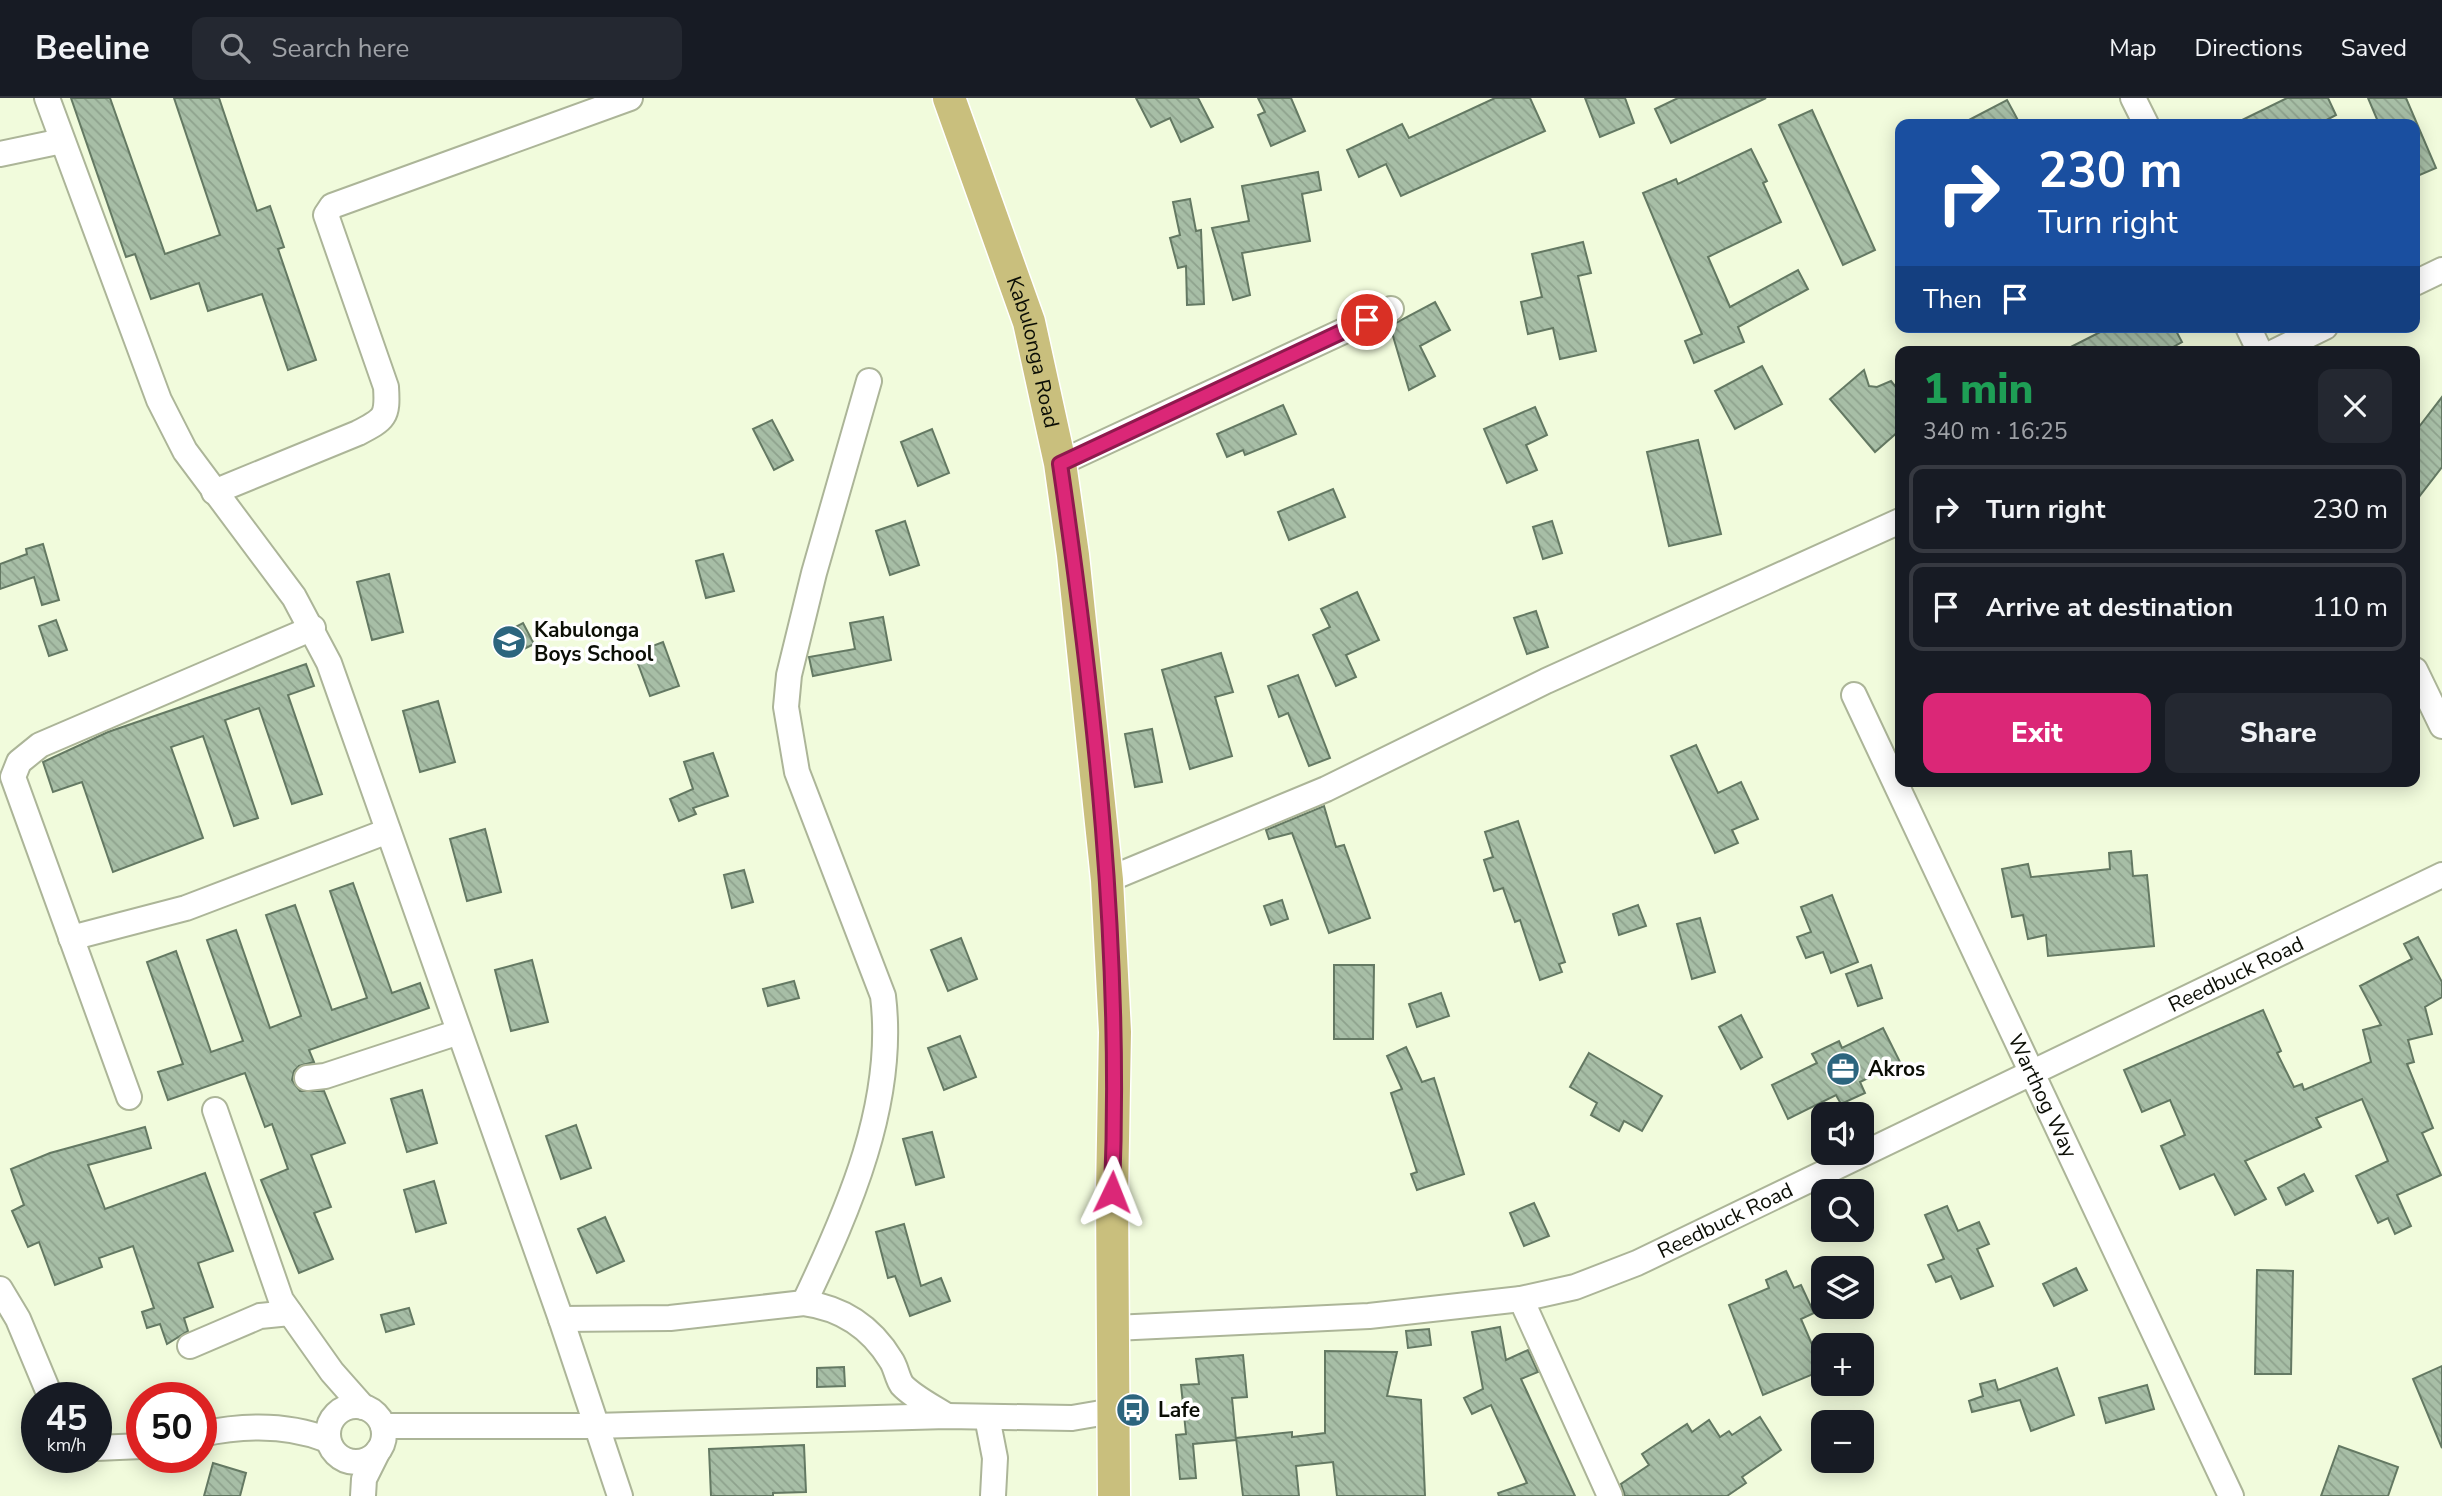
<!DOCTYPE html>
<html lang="en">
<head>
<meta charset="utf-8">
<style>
	:root { --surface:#171b24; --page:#242831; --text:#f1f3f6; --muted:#9ea1a6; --line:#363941; --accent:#db2777 }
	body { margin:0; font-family:"Nunito Sans",sans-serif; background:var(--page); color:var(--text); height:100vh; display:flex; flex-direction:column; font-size:26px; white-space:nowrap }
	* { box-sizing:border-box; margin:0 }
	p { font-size:23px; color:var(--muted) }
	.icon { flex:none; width:38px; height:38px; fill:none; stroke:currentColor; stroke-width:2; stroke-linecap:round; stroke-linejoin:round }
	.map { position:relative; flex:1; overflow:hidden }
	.sheet { position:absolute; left:1895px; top:248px; width:525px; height:441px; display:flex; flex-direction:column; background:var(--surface); border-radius:14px; box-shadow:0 4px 18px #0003 }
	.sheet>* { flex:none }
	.top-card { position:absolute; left:1895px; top:21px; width:525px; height:214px; border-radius:14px; box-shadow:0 4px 18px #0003; background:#1a4fa0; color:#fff; overflow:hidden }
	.buttons { position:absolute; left:1811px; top:1004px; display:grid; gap:14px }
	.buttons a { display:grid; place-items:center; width:63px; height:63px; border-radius:14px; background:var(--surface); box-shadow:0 4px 18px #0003; font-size:35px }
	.speed { position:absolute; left:21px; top:1284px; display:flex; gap:14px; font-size:35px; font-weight:700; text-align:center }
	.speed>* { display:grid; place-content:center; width:91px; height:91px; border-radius:50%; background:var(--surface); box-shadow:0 4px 18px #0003; line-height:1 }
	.speed small { font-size:18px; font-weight:400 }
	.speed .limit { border:10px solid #d22; background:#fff; color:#111 }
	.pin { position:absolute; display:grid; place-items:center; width:60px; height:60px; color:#fff; margin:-30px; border:4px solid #fff; border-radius:50%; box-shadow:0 2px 7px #0007 }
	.me { position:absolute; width:77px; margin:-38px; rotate:2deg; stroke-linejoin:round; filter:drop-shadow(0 0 5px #0008) }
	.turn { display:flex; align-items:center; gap:24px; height:147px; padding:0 28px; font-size:32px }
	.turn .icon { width:91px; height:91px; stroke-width:2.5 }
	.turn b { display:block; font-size:49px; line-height:60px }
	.then { display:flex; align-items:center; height:66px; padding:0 28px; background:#0003; gap:14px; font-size:26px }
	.round { display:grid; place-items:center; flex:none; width:74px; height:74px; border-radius:14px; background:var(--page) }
	.summary { display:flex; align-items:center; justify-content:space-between; height:119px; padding:0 28px }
	h1 { font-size:42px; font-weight:800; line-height:52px; color:#1e9e55 }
	.primary-button { display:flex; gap:14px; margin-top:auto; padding:14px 28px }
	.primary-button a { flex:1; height:80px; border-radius:14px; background:var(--accent); color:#fff; font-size:28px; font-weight:800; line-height:80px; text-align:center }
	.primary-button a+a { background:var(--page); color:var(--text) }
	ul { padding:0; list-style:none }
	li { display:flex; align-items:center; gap:21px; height:88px; margin:0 14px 10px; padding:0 14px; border:4px solid var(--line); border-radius:14px }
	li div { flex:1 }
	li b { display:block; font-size:26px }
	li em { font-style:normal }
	header { display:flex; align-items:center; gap:42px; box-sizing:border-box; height:98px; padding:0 35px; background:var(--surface); border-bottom:2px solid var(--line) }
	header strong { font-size:33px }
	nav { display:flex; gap:38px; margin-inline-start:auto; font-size:24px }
	.search { width:490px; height:63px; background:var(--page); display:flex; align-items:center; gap:18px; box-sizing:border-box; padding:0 24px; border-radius:14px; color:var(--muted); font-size:26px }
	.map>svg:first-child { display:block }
</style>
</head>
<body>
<header>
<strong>Beeline</strong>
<div class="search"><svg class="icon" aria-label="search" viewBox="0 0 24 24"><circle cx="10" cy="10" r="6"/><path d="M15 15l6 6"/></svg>Search here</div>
<nav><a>Map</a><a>Directions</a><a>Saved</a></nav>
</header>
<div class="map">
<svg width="2442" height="1398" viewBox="0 0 2442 1398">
	<defs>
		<pattern id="building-back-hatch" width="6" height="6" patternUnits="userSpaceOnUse" patternTransform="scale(1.75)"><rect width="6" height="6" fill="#a7bea6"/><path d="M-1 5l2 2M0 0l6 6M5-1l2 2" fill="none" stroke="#8ea28d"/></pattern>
	</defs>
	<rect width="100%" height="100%" fill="#f1fbdc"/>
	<g fill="url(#building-back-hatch)" stroke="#647963" stroke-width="2">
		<path d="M71,0H110L165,156L220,137L174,0H219L257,113L270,108L284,149L278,151L316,262L288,272L262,196L208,213L199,185L151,201L135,156L126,159Z"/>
		<path d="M1136,0H1198L1213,29L1181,44L1170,20L1151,29Z"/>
		<path d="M1258,0H1291L1305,33L1271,48L1258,17L1265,14Z"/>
		<path d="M1495,0H1530L1545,33L1401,98L1386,66L1359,79L1347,52L1402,26L1409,40Z"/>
		<path d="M1585,0H1625L1634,25L1600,39Z"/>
		<path d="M1678,0H1766L1671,45L1655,11Z"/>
		<path d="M2287,0H2328L2336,17L2319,26H2234Z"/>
		<path d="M2368,0H2406L2436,70L2415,79V26H2379Z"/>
		<path d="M2007,2L2020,26H1960L1969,22Z"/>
		<path d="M1812,12L1875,152L1843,167L1779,27Z"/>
		<path d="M1751,51L1767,83L1763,85L1781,124L1708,159L1730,209L1798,172L1808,191L1738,229L1744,244L1694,265L1685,243L1702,236L1643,95L1676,81L1678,86Z"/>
		<path d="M1318,74L1321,92L1302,96L1310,143L1242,155L1250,197L1233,202L1212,130L1249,123L1242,88Z"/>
		<path d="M1190,101L1196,133L1201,132L1204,206L1187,207L1186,168L1178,170L1170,140L1180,137L1173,104Z"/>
		<path d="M1583,144L1591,175L1578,178L1596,253L1560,261L1553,230L1528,236L1521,204L1542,199L1532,156Z"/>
		<path d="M1435,204L1450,232L1420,248L1435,278L1409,292L1390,228Z"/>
		<path d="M2110,229H2174L2182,244L2164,254H2061Z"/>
		<path d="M1762,268L1782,306L1735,331L1715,293Z"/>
		<path d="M1864,272L1869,288L1877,289L1891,283L1900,294V332L1875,354L1830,301Z"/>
		<path d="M2442,299V369L2415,404V334Z"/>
		<path d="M1283,307L1296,336L1245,357L1243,352L1227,359L1217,336Z"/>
		<path d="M1535,309L1547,337L1526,347L1537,372L1507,385L1484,331Z"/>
		<path d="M772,322L793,362L774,372L753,331Z"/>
		<path d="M932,331L949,375L918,388L901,344Z"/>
		<path d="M1698,342L1721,436L1669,448L1647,354Z"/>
		<path d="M1333,391L1345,419L1289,442L1278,414Z"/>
		<path d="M905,423L919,467L890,477L876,433Z"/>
		<path d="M1552,423L1562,455L1543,461L1533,429Z"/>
		<path d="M43,446L59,502L42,507L34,479L0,491V466L27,456L26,451Z"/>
		<path d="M723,456L734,493L706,500L696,463Z"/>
		<path d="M389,476L403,534L372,542L357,484Z"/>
		<path d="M1357,494L1379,542L1346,557L1356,579L1336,588L1313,537L1330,529L1321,511Z"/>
		<path d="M1536,513L1548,549L1527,556L1514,520Z"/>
		<path d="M883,519L891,562L813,578L809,559L855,551L850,525Z"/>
		<path d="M56,522L67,552L49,558L39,528Z"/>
		<path d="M523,525L534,546L516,555L506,534Z"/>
		<path d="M663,544L679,588L650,598L634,555Z"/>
		<path d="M1221,555L1233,594L1215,599L1232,658L1190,671L1162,572Z"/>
		<path d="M306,566L314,588L288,597L322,696L292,706L259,610L225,622L258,720L234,728L203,638L171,649L203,740L113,774L82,684L53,694L43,664L108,634Z"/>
		<path d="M1298,577L1330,660L1309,668L1288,615L1279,619L1268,588Z"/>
		<path d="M438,603L455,664L420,674L403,613Z"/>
		<path d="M1152,631L1162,684L1135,689L1125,636Z"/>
		<path d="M1696,647L1718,695L1741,684L1758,721L1732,732L1738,745L1715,755L1671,658Z"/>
		<path d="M713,655L728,698L693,710L696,716L679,723L670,701L693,691L684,664Z"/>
		<path d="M1324,708L1336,749L1344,747L1370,820L1329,835L1292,735L1269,741L1266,732Z"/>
		<path d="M1518,723L1565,864L1559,866L1562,874L1540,882L1520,822L1515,824L1503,790L1494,793L1484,762L1493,759L1485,734Z"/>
		<path d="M485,731L501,794L467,803L450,741Z"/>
		<path d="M2131,753L2133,778L2147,777L2154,848L2048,858L2046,837L2028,841L2023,817L2012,819L2002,771L2028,766L2031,779L2110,771L2109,755Z"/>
		<path d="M744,772L753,804L732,810L724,777Z"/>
		<path d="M353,785L392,895L420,885L429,910L309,952L314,964L299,968L294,973L292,982L300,993H324L345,1045L311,1057L331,1109L314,1115L333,1161L299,1175L261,1082L288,1071L272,1026L265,1029L245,975L168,1002L158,974L183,966L147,864L176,853L211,954L243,943L207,842L236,832L270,930L301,918L266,817L295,807L332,912L367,900L330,793Z"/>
		<path d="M1832,797L1858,864L1831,875L1823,854L1806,860L1797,839L1811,834L1801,809Z"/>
		<path d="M1282,802L1288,821L1271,827L1264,808Z"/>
		<path d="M1638,807L1646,828L1619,837L1613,816Z"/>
		<path d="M1700,820L1715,874L1692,881L1677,826Z"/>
		<path d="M2418,839L2442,884V899L2425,909L2432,936L2408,942L2414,964L2407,966L2433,1030L2422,1035L2441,1077L2397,1097L2411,1128L2395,1136L2388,1120L2378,1125L2356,1078L2388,1063L2362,1001L2316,1020L2321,1029L2245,1063L2266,1101L2235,1117L2214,1076L2180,1091L2161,1048L2185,1037L2170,1002L2142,1014L2124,972L2263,912L2281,953L2277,955L2294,989L2302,986L2304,992L2371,964L2363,932L2381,927L2360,888L2412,861L2404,846Z"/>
		<path d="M961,840L977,881L948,893L931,852Z"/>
		<path d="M532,862L548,924L511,933L495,872Z"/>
		<path d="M1334,867H1374L1373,941H1334Z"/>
		<path d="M1871,867L1882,900L1858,908L1846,876Z"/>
		<path d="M794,883L799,900L768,908L763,891Z"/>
		<path d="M1441,895L1449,918L1417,929L1409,906Z"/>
		<path d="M1741,917L1762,959L1741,971L1719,929Z"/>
		<path d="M1883,930L1900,964L1860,984L1865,995L1841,1006L1836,997L1788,1021L1772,987L1817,965L1812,956L1839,943L1842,950Z"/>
		<path d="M960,938L976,979L944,992L928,950Z"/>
		<path d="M1406,949L1422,984L1434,980L1464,1076L1417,1092L1411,1076L1417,1074L1391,995L1402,991L1387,958Z"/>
		<path d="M1589,955L1662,998L1642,1033L1624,1023L1619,1033L1591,1017L1597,1005L1570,989Z"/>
		<path d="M422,992L437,1045L407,1054L391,1001Z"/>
		<path d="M576,1027L591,1070L561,1081L546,1038Z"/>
		<path d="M145,1029L151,1050L88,1067L105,1111L205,1075L233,1153L198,1165L213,1209L184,1220L188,1233L167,1246L160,1226L147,1230L142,1214L154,1210L133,1148L99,1160L102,1169L55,1187L39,1144L28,1149L12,1113L24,1107L11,1071L50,1055Z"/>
		<path d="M932,1034L944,1079L916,1087L903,1041Z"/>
		<path d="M2304,1076L2313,1093L2286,1107L2278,1090Z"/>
		<path d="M434,1083L446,1125L416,1134L404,1092Z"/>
		<path d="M1534,1105L1549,1138L1524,1148L1510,1115Z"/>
		<path d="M1947,1108L1958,1133L1979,1124L1989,1146L1977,1151L1993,1188L1961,1201L1951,1178L1936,1184L1928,1167L1944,1161L1925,1117Z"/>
		<path d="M605,1119L624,1163L597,1175L578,1131Z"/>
		<path d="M904,1126L921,1188L941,1180L950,1203L910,1218L895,1178L888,1180L876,1134Z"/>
		<path d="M2076,1170L2087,1192L2054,1208L2043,1186Z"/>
		<path d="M2257,1172L2293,1173L2291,1276H2255Z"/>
		<path d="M1786,1173L1794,1190L1801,1187L1814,1215L1801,1221L1823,1272L1763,1297L1729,1207L1769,1190L1766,1182Z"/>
		<path d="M409,1210L414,1226L386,1234L381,1217Z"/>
		<path d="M1500,1229L1506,1262L1528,1252L1538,1274L1521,1281L1575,1398H1499L1498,1395L1527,1385L1491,1307L1472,1316L1464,1300L1483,1291L1472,1234Z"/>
		<path d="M1429,1231L1431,1247L1408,1250L1406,1233Z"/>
		<path d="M1325,1253L1397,1254L1387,1298L1421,1302L1425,1398H1337L1333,1364L1296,1368L1299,1398H1243L1236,1340L1292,1334V1339L1325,1335Z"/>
		<path d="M1243,1257L1247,1299L1232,1300L1236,1342L1193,1346L1196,1380L1180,1381L1176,1337L1186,1336L1181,1287L1199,1286L1196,1261Z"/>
		<path d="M2442,1268V1350L2413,1281Z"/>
		<path d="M844,1269L845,1288L817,1289V1270Z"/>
		<path d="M2057,1270L2074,1317L2031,1333L2020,1302L1972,1314L1969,1303L1983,1298L1980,1286L1995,1282L1998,1292Z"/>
		<path d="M2147,1287L2154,1311L2106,1325L2099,1300Z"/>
		<path d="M1760,1319L1781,1352L1742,1379L1746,1385L1727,1398H1625L1621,1386L1649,1367L1642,1356L1687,1326L1692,1334L1709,1322L1720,1339L1729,1333L1732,1337Z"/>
		<path d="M804,1347L806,1394L773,1395V1398H711L709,1351Z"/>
		<path d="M2339,1348L2398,1369L2388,1398H2321Z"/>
		<path d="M213,1365L246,1375L240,1398H204Z"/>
	</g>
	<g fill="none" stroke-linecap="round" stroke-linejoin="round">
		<g stroke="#acb598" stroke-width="28">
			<g id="minor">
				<path d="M47,0L159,302L185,353L294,499L329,565L561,1221L620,1398"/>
				<path d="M2133,0L2146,26"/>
				<path d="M0,56L62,43"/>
				<path d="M2415,185L2442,172"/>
				<path d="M2248,229L2260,254"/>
				<path d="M2274,254L2325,229"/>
				<path d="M1060,365L1391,211"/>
				<path d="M214,394L358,335C385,321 388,319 386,289L326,117L332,108L630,0"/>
				<path d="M2415,572L2442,628"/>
				<path id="s1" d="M1854,597L2231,1398"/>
				<path d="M1107,782L1326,691L1546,583L1900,423"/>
				<path d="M71,840L186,810L388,733"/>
				<path d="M307,980L325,978L459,934"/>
				<path d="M129,999L13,679L19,664L40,647L313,530"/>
				<path d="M215,1012L281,1202L332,1274L363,1309"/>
				<path d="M0,1191L18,1221L51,1300"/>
				<path d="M1521,1201L1610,1398"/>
				<path d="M804,1205C849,1111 896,1004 883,898L797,674L786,609L789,577L814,475L869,283"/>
				<path d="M561,1221L670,1220L804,1205C842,1210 871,1229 891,1262C896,1269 897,1280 902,1287C913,1299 933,1309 947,1318"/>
				<path id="s2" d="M1114,1230L1369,1218L1521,1201L1575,1189L1637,1165L2442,777"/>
				<path d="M190,1248L260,1218L290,1215"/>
				<circle cx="356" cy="1336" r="28"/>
				<path d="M987,1319L995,1360L993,1398"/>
				<path d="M383,1328H594L947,1318L1072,1320L1113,1313"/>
				<path d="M201,1336C243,1327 288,1326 328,1342"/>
				<path d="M96,1350L142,1348"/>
				<path d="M363,1398L364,1381L378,1353"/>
			</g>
		</g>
		<g stroke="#fff" stroke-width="35">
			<g id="major">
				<path id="s3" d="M949,0L1029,224L1060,365L1073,457L1107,782L1115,934L1112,1095L1114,1398"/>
			</g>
		</g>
		<use href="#minor" stroke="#fff" stroke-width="24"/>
		<use href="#major" stroke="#c9bf7d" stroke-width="32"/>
	</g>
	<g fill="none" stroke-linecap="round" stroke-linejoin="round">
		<g stroke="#8e194d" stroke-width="18">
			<path id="route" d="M1112,1094C1122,851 1095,607 1060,366L1367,222"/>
		</g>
		<use href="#route" stroke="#db2777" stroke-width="12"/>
	</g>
	<defs>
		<g id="school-disc" transform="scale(1.75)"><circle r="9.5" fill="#2c657e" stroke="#fff"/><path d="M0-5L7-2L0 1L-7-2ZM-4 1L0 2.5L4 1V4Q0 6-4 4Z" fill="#fff"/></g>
		<g id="office-disc" transform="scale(1.75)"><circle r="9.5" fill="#2c657e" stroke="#fff"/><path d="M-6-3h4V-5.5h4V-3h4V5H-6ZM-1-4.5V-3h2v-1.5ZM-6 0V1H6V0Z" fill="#fff"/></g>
		<g id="bus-disc" transform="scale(1.75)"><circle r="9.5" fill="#2c657e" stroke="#fff"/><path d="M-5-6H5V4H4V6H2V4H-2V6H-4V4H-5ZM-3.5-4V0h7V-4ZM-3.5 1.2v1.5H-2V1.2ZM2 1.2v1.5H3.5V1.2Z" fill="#fff"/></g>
	</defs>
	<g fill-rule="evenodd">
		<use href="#school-disc" x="509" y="544"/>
		<use href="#office-disc" x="1843" y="971"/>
		<use href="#bus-disc" x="1133" y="1312"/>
	</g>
	<g text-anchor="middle" stroke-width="7" stroke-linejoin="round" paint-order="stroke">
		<g font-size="21" fill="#0b0e05" stroke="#fff">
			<text dy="7" stroke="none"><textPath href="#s3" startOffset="268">Kabulonga Road</textPath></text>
			<text dy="7" stroke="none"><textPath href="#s2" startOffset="1195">Reedbuck Road</textPath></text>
			<text dy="7" stroke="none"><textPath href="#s1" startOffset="443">Warthog Way</textPath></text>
			<text dy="7" stroke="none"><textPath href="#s2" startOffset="628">Reedbuck Road</textPath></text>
		</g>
		<g font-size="21" font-weight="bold" fill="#0b0e05" stroke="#fff" text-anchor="start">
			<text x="534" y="539">Kabulonga<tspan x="534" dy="24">Boys School</tspan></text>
			<text x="1868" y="978">Akros</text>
			<text x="1158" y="1319">Lafe</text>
		</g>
	</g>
</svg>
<div class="buttons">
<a><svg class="icon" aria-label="sound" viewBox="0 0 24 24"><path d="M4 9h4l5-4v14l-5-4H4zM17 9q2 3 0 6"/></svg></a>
<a><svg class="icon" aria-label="search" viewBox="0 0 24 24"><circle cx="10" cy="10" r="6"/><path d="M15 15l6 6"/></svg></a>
<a><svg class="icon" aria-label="layers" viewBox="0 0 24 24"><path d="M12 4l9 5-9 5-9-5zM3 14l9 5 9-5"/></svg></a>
<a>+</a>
<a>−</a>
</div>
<div class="speed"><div>45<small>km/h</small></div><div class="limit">50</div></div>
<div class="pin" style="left:1367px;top:222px;background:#d93025"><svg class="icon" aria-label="arrive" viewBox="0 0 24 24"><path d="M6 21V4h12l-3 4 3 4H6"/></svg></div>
<svg class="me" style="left:1112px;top:1094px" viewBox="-20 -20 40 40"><path d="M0-17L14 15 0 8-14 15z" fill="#db2777" stroke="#fff" stroke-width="4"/></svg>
<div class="top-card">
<div class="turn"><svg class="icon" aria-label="right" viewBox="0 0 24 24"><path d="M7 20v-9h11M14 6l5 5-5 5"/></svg><div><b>230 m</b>Turn right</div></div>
<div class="then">Then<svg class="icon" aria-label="arrive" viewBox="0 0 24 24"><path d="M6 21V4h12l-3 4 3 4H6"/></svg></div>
</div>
<section class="sheet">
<div class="summary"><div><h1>1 min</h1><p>340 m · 16:25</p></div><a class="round"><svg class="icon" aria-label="close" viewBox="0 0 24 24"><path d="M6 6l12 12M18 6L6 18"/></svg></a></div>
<ul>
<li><svg class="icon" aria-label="right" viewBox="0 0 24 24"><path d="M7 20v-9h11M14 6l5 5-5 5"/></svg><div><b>Turn right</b></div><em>230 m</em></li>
<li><svg class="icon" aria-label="arrive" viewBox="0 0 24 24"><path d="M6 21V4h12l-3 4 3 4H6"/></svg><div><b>Arrive at destination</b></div><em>110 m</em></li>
</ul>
<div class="primary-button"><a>Exit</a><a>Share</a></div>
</section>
</div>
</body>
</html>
